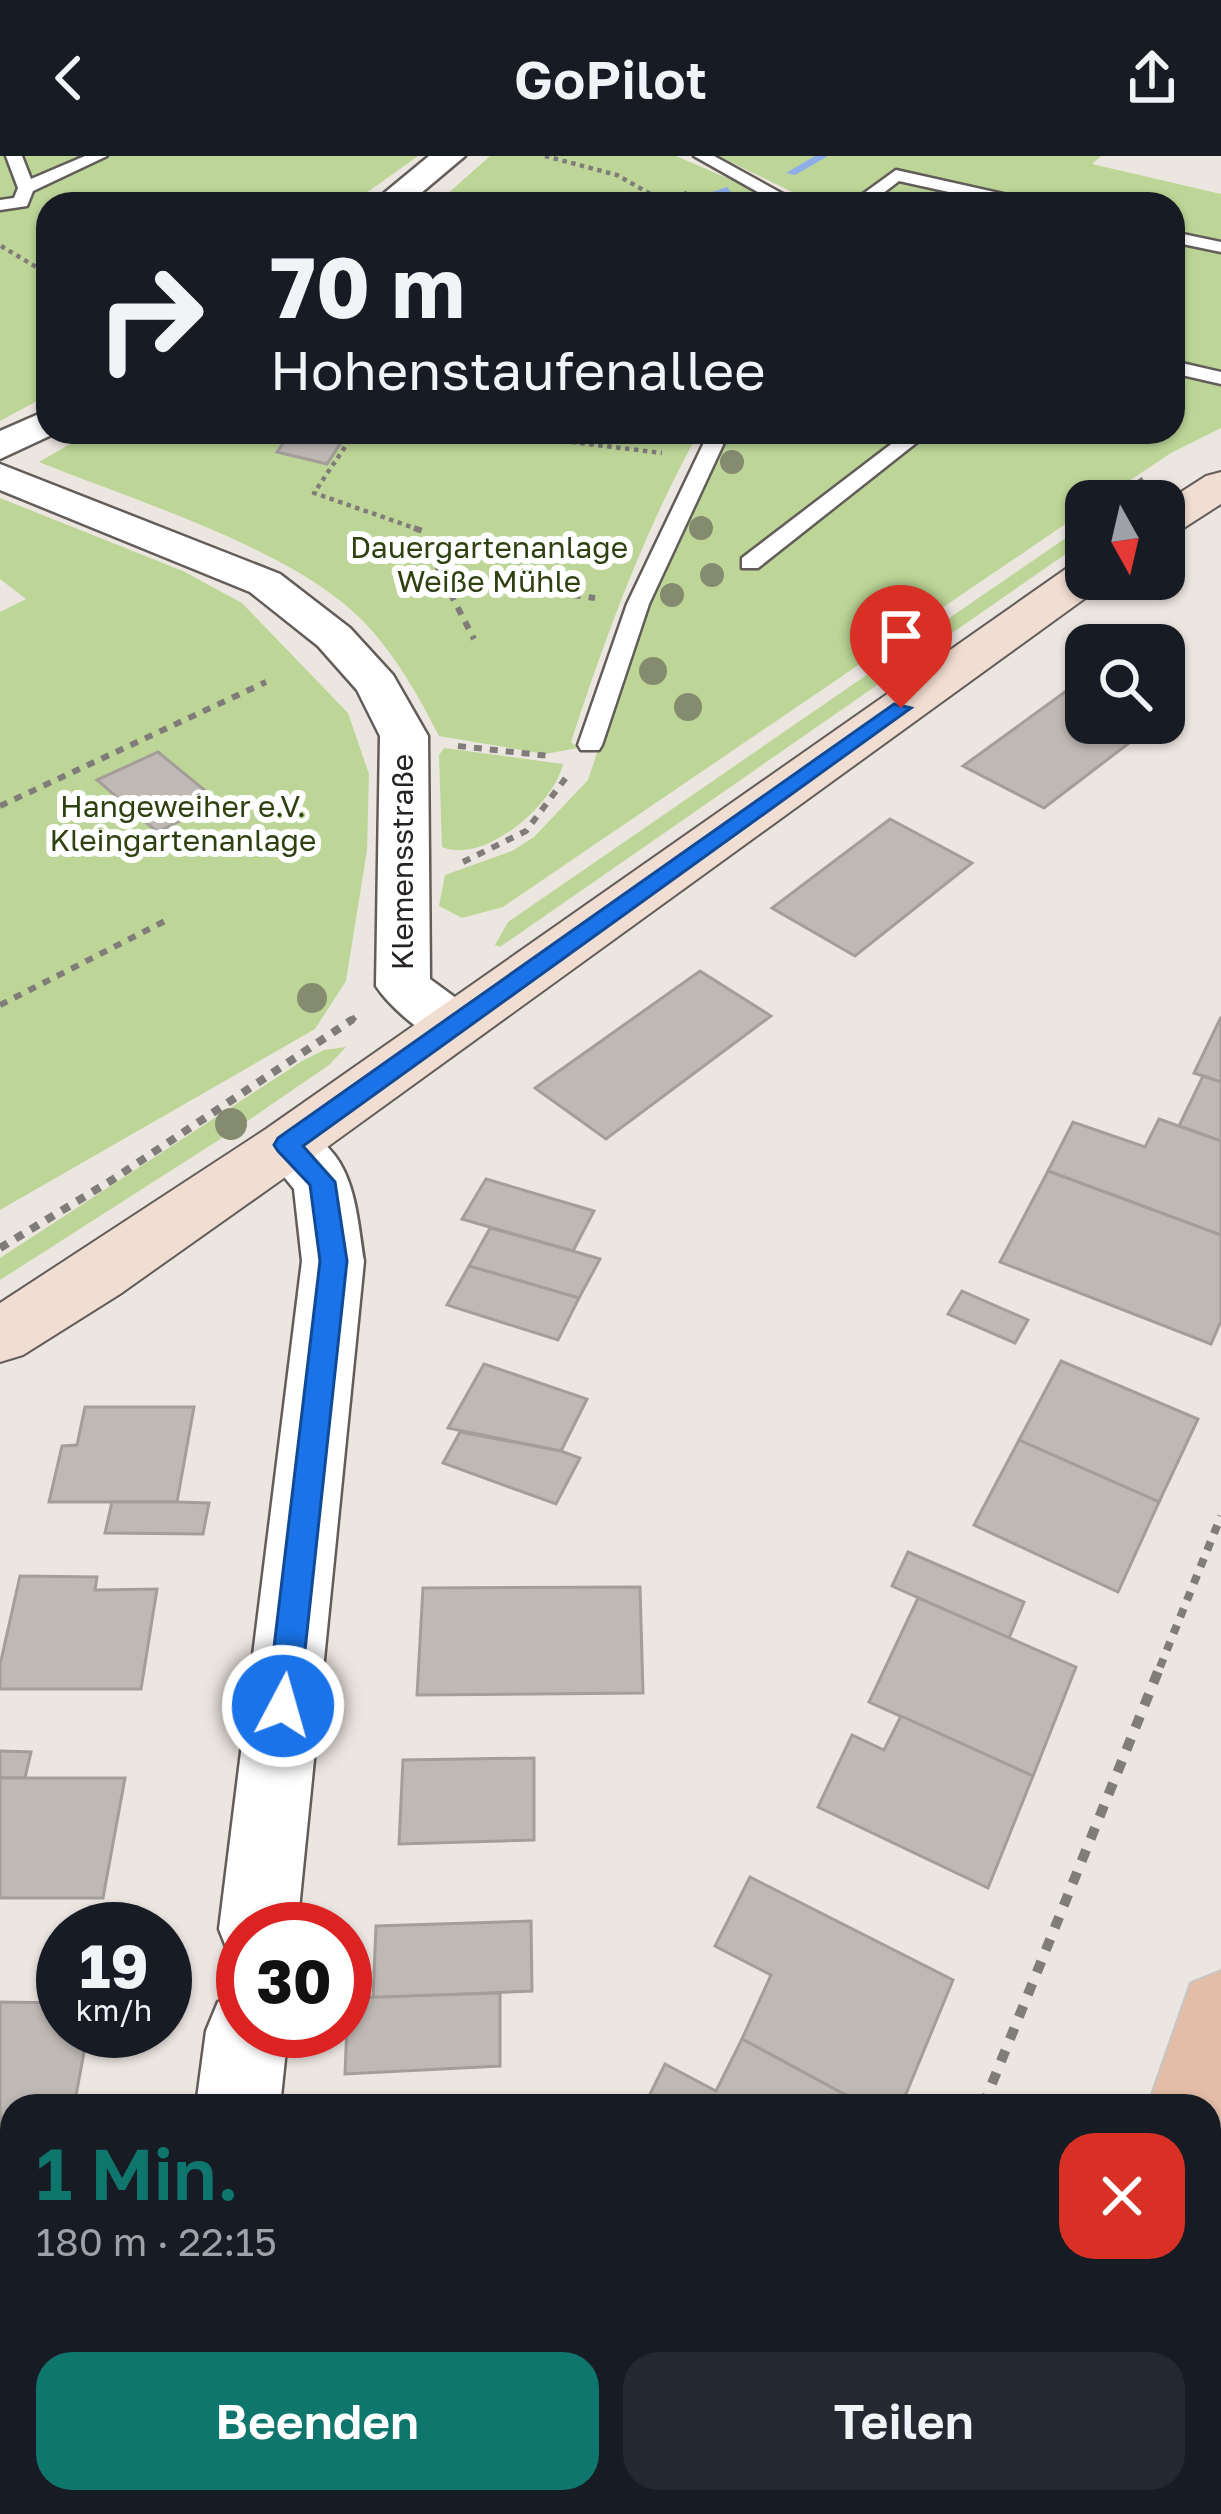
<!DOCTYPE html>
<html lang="de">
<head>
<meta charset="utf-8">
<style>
	:root { --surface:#171b24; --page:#242831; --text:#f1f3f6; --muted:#9ea1a6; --accent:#0f766e }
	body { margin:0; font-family:"Golos Text",sans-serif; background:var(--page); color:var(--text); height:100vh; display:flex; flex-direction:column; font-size:45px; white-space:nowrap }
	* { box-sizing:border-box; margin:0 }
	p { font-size:39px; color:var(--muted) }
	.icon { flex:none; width:66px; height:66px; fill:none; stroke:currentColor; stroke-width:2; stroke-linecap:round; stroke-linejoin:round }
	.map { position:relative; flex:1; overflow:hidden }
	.side { position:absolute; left:0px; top:1938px; width:1221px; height:420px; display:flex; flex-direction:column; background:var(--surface); border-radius:36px 36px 0 0; box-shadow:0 3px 9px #0004 }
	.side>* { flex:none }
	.banner { position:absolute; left:36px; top:36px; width:1149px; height:252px; border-radius:36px; box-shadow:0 3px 9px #0004; background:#171b24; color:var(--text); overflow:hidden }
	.needle { width:78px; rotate:172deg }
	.buttons { position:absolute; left:1065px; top:324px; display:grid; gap:24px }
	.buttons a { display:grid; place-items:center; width:120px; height:120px; border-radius:24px; background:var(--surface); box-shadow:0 3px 9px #0004; font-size:60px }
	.speed { position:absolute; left:36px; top:1746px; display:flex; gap:24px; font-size:60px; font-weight:700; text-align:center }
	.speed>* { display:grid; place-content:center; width:156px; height:156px; border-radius:50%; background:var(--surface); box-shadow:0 3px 9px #0004; line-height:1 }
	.speed small { font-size:30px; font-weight:400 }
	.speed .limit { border:18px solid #d22; background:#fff; color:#111 }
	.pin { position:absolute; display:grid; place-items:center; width:102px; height:102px; color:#fff; margin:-123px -51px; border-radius:50% 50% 50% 0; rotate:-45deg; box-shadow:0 0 12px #0007 }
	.pin .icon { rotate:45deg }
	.me { position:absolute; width:132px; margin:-66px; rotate:6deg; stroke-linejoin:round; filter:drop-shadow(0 0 9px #0008) }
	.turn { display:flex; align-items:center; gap:42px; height:252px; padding:0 36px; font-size:54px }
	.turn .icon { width:156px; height:156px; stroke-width:2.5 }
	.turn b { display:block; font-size:84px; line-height:102px }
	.round { display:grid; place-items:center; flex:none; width:126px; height:126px; border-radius:36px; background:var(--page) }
	.head { display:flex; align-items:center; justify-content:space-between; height:204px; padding:0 36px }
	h1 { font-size:72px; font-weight:600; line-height:90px; color:var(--accent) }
	.action { display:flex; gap:24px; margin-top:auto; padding:24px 36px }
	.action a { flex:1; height:138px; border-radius:36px; background:var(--accent); color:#fff; font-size:48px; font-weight:600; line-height:138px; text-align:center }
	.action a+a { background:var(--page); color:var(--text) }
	header { display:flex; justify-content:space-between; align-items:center; height:156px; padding:0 36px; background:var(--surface); font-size:54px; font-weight:600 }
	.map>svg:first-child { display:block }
</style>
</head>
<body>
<header><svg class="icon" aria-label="back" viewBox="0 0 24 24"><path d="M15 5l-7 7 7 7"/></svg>GoPilot<svg class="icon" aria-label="share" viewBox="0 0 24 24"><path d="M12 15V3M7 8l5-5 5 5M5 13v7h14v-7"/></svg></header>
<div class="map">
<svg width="1221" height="2358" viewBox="0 0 1221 2358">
	<rect width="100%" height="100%" fill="#ece6e1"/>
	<g fill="#bdd697">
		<path d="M0,0H418L351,48H48V239L0,265Z"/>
		<path d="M490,0H676L741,28L768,48H436Z"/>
		<path d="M718,0H1101L1092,8L1221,38V272L1171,297L1099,345H1086V354L503,751L462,762L439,750L445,719L512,695L534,681L588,624L647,447L731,276H1173V48H817Z"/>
		<path d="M91,276H699C644,375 606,479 571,586L578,592L545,598L439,580C418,539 395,498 362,464C291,392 135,345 39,306Z"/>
		<path d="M0,342L183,415L242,447L348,557L369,618L367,694L346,825L315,873L0,1054V456L26,443L0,423Z"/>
		<path d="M1086,368V384L500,791L495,789L508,766Z"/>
		<path d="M444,592L563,608C554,648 485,709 442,691L439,599Z"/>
		<path d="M346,891L329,909L236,973L0,1124V1102L302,905L324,894Z"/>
	</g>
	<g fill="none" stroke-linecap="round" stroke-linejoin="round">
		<g fill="#8eade9" fill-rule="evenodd">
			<path d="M815,0H828L795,19L786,17Z"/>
			<path d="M727,31L731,36L693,48H677Z"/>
		</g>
	</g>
	<g fill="#bfb9b5" stroke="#a49e9a" stroke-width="3">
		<path d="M291,276H348L327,308L277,296Z"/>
		<path d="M1069,533L1086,541V567H1140L1150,571L1044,652L963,610Z"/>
		<path d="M158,596L219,646L157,676L97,624Z"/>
		<path d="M890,663L972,707L855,800L772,752Z"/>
		<path d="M700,815L771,860L606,983L535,932Z"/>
		<path d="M1221,861V926L1194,917Z"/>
		<path d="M1203,920L1221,926V985L1179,970Z"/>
		<path d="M1159,963L1221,985V1079L1048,1015L1073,966L1145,991Z"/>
		<path d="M1048,1015L1221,1079V1165L1211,1188L1000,1106Z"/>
		<path d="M486,1023L594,1055L573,1095L462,1063Z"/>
		<path d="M490,1072L573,1095L600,1103L579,1142L469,1110Z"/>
		<path d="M469,1110L579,1142L558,1184L447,1149Z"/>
		<path d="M962,1135L1028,1164L1015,1187L948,1158Z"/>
		<path d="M1061,1205L1198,1263L1159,1346L1019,1284Z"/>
		<path d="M484,1208L587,1243L561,1295L448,1272Z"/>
		<path d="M85,1251H194L177,1346H49L62,1290L77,1289Z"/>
		<path d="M460,1276L561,1295L580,1302L556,1348L443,1307Z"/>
		<path d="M1019,1284L1159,1346L1118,1436L974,1369Z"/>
		<path d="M112,1346H177L209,1347L203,1378L105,1377Z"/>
		<path d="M908,1396L1024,1446L1009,1482L892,1430Z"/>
		<path d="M20,1420L97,1421L95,1434L157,1433L141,1533H0V1509Z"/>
		<path d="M640,1431L643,1537L417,1539L423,1432Z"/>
		<path d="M918,1442L1076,1511L1033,1620L869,1546Z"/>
		<path d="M901,1560L1033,1620L988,1732L818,1651L852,1579L884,1594Z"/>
		<path d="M0,1595L31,1596L25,1622H0Z"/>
		<path d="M534,1602V1684L399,1688L403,1604Z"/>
		<path d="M0,1622H125L103,1742H0Z"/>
		<path d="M750,1721L953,1824L901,1950H866L742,1883L771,1819L715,1790Z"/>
		<path d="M531,1765L532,1835L373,1842L376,1770Z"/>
		<path d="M500,1837V1910L345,1918L348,1842Z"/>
		<path d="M0,1846L63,1847V1875H88L74,1950H12V2021H0Z"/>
		<path d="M742,1883L866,1950H644L665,1908L716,1935Z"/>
		<path d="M0,2145H12V2216L0,2287Z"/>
		<path d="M498,2346H629L649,2358H492Z"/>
		<path d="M629,2346H729L724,2358H649Z"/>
	</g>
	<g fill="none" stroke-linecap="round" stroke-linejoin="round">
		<g stroke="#625d59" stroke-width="5">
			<g id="lane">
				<path d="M6,0H22L31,23L85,0H107L33,35L27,50L0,54V44L14,42L18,32Z"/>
				<path d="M694,0H714L801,48H779Z"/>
				<path d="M896,14L1026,43L1035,48H1003L899,25L869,48H849Z"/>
				<path d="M1173,76L1221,86V96L1173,86Z"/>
				<path d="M1173,205L1221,216V228L1173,217Z"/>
				<path d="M709,276H729L649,448L602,589L599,594H581L578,589L627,448Z"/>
				<path d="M907,276H930L758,412H742V402Z"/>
			</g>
		</g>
		<g stroke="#625d59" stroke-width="5">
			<g id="street">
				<path d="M429,0H465L408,48H371Z"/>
				<path d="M48,254V276H58L0,303V275Z"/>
				<path d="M0,308L280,418L350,472L393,519L428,580L430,823L475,856L483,869L475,882C469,884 463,888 456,888C430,888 389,850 376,830L380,580L357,534L318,490L250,436L0,334Z"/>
				<path d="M287,968C354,988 355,1046 364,1105L297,1773H243V1806L230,1801L219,1773L302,1105L294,1033L258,989L267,974Z"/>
				<path d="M243,1836V1875H288L280,1950H196L206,1875L218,1846Z"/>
				<path d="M147,2346H241L239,2358H145Z"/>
			</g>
		</g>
		<g stroke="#625d59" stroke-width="4">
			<g id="secondary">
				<path d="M1221,316V348L1179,375L1164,379V347L1206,320Z"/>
				<path d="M1086,407V423H1106L1102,430L308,1005L120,1138L23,1199L0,1206V1147L266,973L1070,410Z"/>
			</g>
		</g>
		<g stroke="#c7c6c6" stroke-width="4">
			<g id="primary">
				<path d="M1221,1815V1982L1209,1987V1950H1148L1191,1827Z"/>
				<path d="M1018,2346H1116L1112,2358H1014Z"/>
			</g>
		</g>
		<g stroke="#807c79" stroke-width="4.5" stroke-dasharray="4.5 4.5" stroke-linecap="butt">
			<path d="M545,0L617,19L661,44"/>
			<path d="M650,48L687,37"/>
			<path d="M1,90L48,118"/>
			<path d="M355,276L314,337L423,375"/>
			<path d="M491,276L662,297"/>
			<path d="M1109,345L1143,323"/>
			<path d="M1067,374L1086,361"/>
		</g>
		<g stroke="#807c79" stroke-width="6" stroke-dasharray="8 8" stroke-linecap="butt">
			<path d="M414,372L423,375L442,422L595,442"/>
			<path d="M443,423L474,483"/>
			<path d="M1135,441L1158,423"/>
			<path d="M458,590L550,600"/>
			<path d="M0,650L266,526"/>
			<path d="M463,706L526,675L568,619"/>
			<path d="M0,849L165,765"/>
			<path d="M349,866L357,860"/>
		</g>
		<g stroke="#807c79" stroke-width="8" stroke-dasharray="9 9" stroke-linecap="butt">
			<path d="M0,1092L112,1024L353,863"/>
			<path d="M1160,1511L1221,1360"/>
		</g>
		<g stroke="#807c79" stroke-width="10" stroke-dasharray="12 12" stroke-linecap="butt">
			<path d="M983,1950L1161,1508"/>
			<path d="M1209,2230L1221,2189"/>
			<path d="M815,2358L820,2346"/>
			<path d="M1171,2358L1175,2346"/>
		</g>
		<use href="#lane" fill="#fff" fill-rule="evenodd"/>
		<use href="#street" fill="#fff" fill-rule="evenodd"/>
		<use href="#secondary" fill="#f1ded3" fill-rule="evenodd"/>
		<use href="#primary" fill="#e3bda7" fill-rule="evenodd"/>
	</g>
	<g fill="#858b6f">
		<circle cx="732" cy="306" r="12"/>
		<circle cx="701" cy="372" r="12"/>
		<circle cx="712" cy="419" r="12"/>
		<circle cx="672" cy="439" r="12"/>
		<circle cx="653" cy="515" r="14"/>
		<circle cx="688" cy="551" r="14"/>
		<circle cx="312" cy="842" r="15"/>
		<circle cx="231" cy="968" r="16"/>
	</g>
	<path fill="#1a73e8" stroke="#114b97" stroke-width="3" d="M894,548L911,552L303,990L335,1026L347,1105L299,1550L294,1560L283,1565L272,1560L267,1550L320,1105L310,1029L278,995L274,989L278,982Z"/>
	<g text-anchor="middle" stroke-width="12" stroke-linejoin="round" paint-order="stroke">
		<g font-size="30" fill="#304111" stroke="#fff">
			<text x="489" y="402">Dauergartenanlage<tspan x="489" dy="34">Weiße Mühle</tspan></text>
			<text x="183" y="661">Hangeweiher e.V.<tspan x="183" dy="34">Kleingartenanlage</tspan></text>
		</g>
		<g font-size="30" fill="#262322" stroke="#fff">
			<text transform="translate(403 706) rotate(-90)" y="10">Klemensstraße</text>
		</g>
	</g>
</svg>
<div class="buttons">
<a><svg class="needle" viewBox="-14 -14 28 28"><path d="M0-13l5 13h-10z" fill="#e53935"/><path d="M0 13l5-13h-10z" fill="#9ea1a6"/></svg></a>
<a><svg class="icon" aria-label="search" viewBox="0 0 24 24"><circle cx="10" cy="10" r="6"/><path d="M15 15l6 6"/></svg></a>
</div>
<div class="speed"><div>19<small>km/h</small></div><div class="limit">30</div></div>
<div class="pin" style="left:901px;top:552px;background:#d93025"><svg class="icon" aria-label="arrive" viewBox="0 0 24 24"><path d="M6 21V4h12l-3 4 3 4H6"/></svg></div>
<svg class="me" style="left:283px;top:1550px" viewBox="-20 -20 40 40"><circle r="17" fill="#1a73e8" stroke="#fff" stroke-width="3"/><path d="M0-11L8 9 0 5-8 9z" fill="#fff"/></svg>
<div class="banner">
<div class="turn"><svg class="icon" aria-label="right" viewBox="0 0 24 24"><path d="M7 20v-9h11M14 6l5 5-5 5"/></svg><div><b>70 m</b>Hohenstaufenallee</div></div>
</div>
<section class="side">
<div class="head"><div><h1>1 Min.</h1><p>180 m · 22:15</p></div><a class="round" style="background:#d93025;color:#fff"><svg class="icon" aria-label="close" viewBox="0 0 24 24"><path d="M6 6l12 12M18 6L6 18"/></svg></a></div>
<div class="action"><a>Beenden</a><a>Teilen</a></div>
</section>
</div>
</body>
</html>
